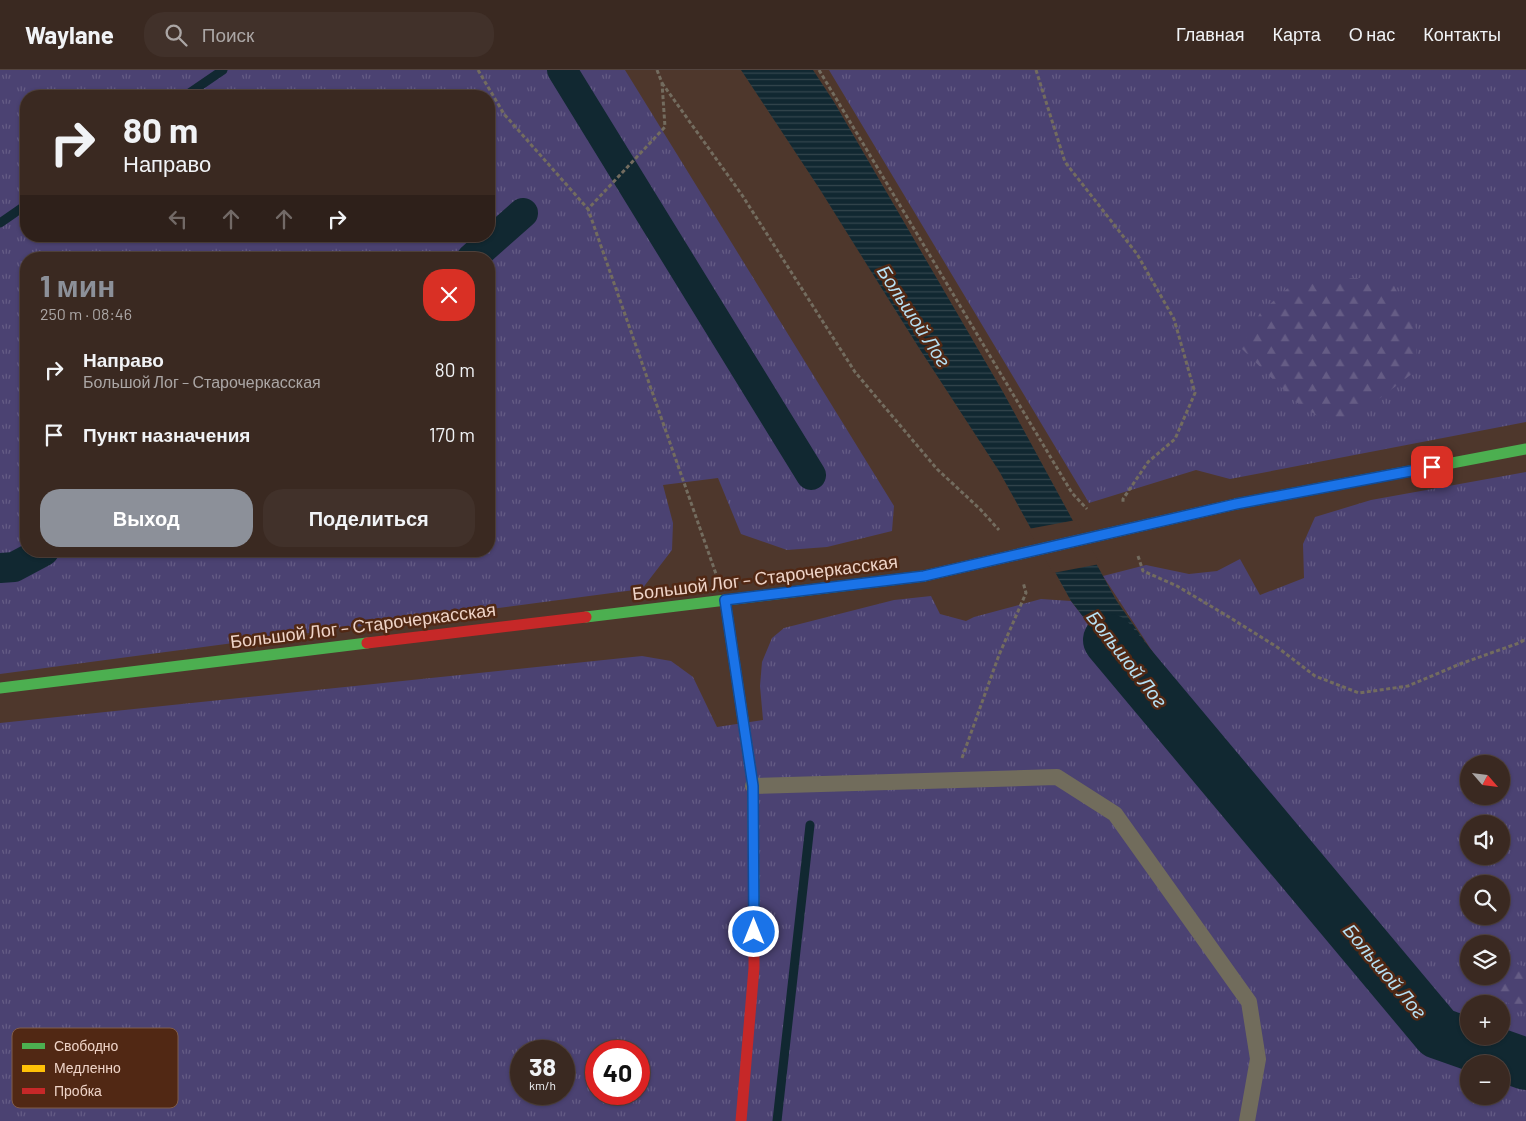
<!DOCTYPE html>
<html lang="ru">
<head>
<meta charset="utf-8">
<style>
	:root { --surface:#3a2921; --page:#41312a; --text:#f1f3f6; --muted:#aba6a5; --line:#54453f; --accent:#8c9099 }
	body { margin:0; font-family:Barlow,sans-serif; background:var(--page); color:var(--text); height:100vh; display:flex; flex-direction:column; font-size:19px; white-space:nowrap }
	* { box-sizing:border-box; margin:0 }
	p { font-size:16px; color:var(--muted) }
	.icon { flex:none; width:28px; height:28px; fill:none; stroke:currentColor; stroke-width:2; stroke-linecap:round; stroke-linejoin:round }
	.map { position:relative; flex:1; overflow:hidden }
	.side { position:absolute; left:20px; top:182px; width:475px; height:305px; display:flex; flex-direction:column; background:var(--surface); border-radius:20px; box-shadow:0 1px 4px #0004,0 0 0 1px var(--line) }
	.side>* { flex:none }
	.banner { position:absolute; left:20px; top:20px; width:475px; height:152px; border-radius:20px; box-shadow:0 1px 4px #0004,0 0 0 1px var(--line); background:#3a2921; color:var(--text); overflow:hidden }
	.needle { width:32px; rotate:118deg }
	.fabs { position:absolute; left:1460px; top:685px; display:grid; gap:10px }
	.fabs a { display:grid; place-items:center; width:50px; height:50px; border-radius:50%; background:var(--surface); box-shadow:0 1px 4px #0004,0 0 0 1px var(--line); font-size:25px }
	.speed { position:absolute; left:510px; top:970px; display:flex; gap:10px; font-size:25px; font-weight:700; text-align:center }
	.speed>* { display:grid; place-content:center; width:65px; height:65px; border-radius:50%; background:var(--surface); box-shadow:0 1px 4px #0004,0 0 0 1px var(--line); line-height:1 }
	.speed small { font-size:12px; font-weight:400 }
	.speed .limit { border:8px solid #d22; background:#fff; color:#111 }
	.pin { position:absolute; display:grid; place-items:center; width:42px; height:42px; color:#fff; margin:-21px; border-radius:10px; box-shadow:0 2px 8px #0006 }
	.me { position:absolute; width:55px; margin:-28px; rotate:0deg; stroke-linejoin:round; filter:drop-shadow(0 0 4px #0008) }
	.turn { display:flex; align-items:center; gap:18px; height:105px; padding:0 20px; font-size:22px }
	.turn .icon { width:65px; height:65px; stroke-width:2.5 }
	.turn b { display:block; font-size:35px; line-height:42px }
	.lanes { display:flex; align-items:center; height:48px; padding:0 20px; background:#0003; justify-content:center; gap:25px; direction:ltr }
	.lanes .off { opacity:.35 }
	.round { display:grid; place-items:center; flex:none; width:52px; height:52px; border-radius:20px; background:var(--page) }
	.overview { display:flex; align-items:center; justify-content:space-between; height:85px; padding:0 20px }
	h1 { font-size:30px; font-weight:700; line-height:38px; color:var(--accent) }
	.button { display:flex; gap:10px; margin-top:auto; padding:10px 20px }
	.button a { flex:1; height:58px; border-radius:20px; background:var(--accent); color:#fff; font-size:20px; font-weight:700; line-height:58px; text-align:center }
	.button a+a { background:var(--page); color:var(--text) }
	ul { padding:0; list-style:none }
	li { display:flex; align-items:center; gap:15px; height:65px; padding:0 20px }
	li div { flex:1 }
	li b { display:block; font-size:19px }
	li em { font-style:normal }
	header { display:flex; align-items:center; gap:30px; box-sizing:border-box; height:70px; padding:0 25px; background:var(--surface); border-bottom:1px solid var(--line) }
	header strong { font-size:24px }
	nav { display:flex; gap:28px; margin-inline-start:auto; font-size:18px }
	.search { width:350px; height:45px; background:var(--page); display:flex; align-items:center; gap:12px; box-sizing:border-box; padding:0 18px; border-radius:20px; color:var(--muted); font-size:19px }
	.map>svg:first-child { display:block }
</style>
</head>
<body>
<header>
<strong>Waylane</strong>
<div class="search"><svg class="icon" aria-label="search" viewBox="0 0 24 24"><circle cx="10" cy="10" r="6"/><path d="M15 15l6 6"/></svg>Поиск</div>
<nav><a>Главная</a><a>Карта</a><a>О нас</a><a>Контакты</a></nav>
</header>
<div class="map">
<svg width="1526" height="1051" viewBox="0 0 1526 1051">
	<defs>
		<pattern id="grass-tufts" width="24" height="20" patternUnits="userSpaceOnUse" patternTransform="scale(1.25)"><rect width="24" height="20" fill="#4b4272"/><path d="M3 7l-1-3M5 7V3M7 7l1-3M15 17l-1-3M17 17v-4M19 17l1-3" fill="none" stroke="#655c85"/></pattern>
		<pattern id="forest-firs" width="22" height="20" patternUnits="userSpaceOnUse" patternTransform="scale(1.25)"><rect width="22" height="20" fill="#4b4272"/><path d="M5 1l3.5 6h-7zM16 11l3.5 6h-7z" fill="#655c85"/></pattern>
		<pattern id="water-rules" width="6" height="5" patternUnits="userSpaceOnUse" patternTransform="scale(1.25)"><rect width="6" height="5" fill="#112831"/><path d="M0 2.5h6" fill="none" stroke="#34464d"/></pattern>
	</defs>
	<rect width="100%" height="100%" fill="#4e372c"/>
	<g fill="url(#grass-tufts)" fill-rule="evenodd">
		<path d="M0,0H625L894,436L892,461L827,477L787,480L741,464L718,408L663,415L673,453L672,480L642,519L0,604ZM26,26H489V166H26ZM26,189H489V481H26Z"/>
		<path d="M829,0H1526V352L1230,409L1196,400L1089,433Z"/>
		<path d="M1526,402V1051H0V653L642,586L671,591L693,607L717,657L763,650L760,616L762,592L772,568L784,558L894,530L931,526L940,544L966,551L974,547L1041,529L1071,531L1114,587L1147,627L1160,593L1103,506L1146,495L1189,504L1217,501L1240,489L1260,525L1304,508L1303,474L1315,447L1371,430ZM1469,694H1501V726H1469ZM1469,754H1501V786H1469ZM1469,814H1501V846H1469ZM1469,874H1501V906H1469ZM1469,934H1501V966H1469ZM521,981H564V1024H521ZM596,981H639V1024H596ZM1469,994H1501V1026H1469Z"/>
	</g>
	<g fill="url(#forest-firs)">
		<path d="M1364,208L1394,216L1416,259L1417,300L1367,338L1333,356L1296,332L1241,278L1260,243L1297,210Z"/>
		<path d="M1501,889L1526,897V941L1487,924L1477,906H1501Z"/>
	</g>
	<path fill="url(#water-rules)" d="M741,0H813L834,32L1003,322L1116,530L1160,593L1168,622L1147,627L1114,587L1071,531L999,401L919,278L819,118Z"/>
	<path fill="#4e372c" d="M1076,450L1100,494L1053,503L1028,459Z"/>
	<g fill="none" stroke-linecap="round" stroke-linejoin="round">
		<g stroke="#112831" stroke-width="9">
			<path d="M185,26L223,0"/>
			<path d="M0,153L26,135"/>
			<path d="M777,1051L810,755"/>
		</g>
		<g stroke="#112831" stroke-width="30">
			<path d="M562,0L811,405"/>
			<path d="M471,189L523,143"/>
			<path d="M0,498L14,497L44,481"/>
		</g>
		<path stroke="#112831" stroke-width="52" d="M1109,570L1438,963L1526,994"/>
		<g stroke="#736c5f" stroke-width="3" stroke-dasharray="4 2.5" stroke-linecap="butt">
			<path d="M478,0L504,44L588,139"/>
			<path d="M657,0L662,13L665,57L588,139L716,504"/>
			<path d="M819,0L1072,423L1087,439"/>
			<path d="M1036,0L1065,92L1137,184L1174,249L1195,323L1175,369L1148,392L1123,429V432"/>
			<path d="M662,13L742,125L855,302L937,399L980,439L999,460"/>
			<path d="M1138,486L1143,501L1177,516L1229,547L1277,577L1315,606L1359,623L1408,616L1460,594L1519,573L1526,569"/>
			<path d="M962,688L999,585L1026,523L1023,512"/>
		</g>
		<path stroke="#716c5c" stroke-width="16" d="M753,716L1057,707L1115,744L1249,932L1258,989L1247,1051"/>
		<g stroke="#4caf50" stroke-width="11">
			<path d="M1236,434L1526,379"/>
			<path d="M725,530L753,716L754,855"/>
			<path d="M586,547L924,506"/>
			<path d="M0,618L367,573"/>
		</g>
		<g stroke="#c62828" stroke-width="11">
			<path d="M367,573L586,547"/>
			<path d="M741,1051L754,898V855"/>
		</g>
		<path stroke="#ffc107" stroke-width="11" d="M924,506L1236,434"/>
	</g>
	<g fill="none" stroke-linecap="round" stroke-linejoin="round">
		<g stroke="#114b97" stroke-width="12">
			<path id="route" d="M754,862L753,716L725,530L924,506L1236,434L1432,397"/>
		</g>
		<use href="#route" stroke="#1a73e8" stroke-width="9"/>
	</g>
	<g text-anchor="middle" stroke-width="5" stroke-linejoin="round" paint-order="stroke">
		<g font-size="18" fill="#efd4c8" stroke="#512814">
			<text transform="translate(765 508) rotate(-7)" y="6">Большой Лог – Старочеркасская</text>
			<text transform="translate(363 556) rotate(-7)" y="6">Большой Лог – Старочеркасская</text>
		</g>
		<g font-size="19" font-style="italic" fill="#b7e0f3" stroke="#512814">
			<text transform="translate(914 246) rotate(57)" y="7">Большой Лог</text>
			<text transform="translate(1127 589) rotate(52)" y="7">Большой Лог</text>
			<text transform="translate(1385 901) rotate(50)" y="7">Большой Лог</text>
		</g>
	</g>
	<rect x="12" y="958" width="166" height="80" rx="8" fill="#512814" stroke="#805c4a" stroke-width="1"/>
	<rect x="22" y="973" width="23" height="6" fill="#4caf50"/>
	<rect x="22" y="995" width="23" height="7" fill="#ffc107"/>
	<rect x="22" y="1018" width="23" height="6" fill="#c62828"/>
	<g font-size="14" fill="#efd4c8">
		<text x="54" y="981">Свободно</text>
		<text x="54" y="1003">Медленно</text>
		<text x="54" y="1026">Пробка</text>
	</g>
</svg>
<div class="fabs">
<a><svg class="needle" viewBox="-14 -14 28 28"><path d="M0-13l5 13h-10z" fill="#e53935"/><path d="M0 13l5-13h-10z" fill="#aba6a5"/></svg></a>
<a><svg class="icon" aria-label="sound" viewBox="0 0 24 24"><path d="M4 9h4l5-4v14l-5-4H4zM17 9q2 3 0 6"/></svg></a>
<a><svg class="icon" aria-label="search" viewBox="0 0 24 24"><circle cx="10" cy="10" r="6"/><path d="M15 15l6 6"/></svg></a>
<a><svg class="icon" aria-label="layers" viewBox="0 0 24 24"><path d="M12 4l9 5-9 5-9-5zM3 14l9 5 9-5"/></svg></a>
<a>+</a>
<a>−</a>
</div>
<div class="speed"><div>38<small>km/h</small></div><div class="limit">40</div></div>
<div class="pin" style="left:1432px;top:397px;background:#d93025"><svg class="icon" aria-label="arrive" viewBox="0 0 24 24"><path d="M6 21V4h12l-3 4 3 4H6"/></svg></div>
<svg class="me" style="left:754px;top:862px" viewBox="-20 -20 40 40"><circle r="17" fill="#1a73e8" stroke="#fff" stroke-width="3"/><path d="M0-11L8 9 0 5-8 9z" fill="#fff"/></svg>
<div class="banner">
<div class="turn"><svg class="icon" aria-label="right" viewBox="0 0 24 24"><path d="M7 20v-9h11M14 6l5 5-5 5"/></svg><div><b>80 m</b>Направо</div></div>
<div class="lanes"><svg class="icon off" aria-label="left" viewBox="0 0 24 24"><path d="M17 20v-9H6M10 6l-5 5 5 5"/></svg><svg class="icon off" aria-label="ahead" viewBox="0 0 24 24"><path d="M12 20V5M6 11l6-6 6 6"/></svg><svg class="icon off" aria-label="ahead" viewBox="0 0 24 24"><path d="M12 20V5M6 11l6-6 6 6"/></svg><svg class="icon" aria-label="right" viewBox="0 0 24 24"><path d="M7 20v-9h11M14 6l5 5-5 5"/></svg></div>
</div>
<section class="side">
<div class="overview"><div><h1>1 мин</h1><p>250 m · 08:46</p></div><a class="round" style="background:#d93025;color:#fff"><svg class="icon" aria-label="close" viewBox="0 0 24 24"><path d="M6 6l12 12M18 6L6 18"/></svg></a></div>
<ul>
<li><svg class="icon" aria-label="right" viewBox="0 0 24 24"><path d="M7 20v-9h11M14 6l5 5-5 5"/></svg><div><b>Направо</b><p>Большой Лог – Старочеркасская</p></div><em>80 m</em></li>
<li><svg class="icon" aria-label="arrive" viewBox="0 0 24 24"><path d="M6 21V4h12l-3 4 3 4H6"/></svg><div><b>Пункт назначения</b></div><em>170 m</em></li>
</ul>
<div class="button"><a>Выход</a><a>Поделиться</a></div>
</section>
</div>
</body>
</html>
